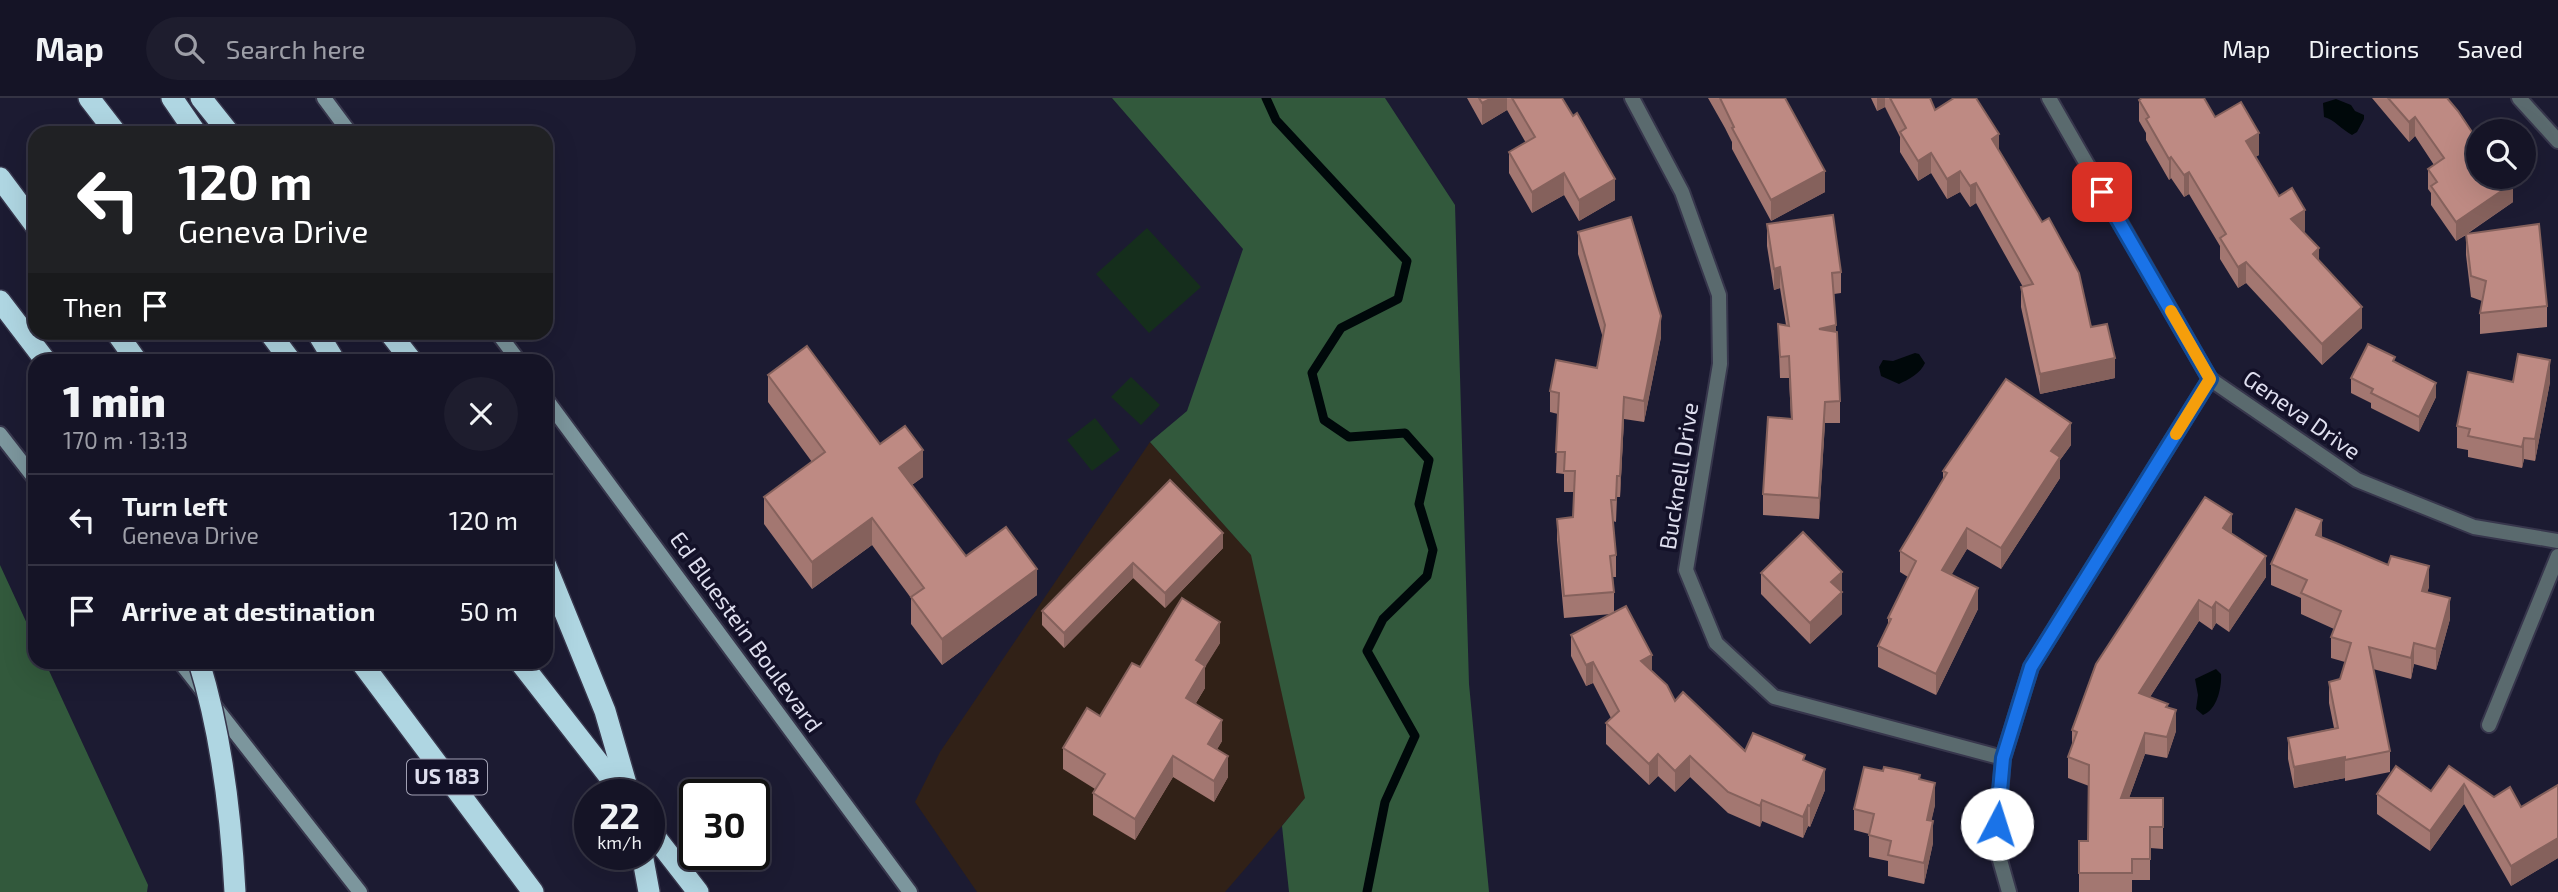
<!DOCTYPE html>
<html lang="en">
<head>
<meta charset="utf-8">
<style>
	:root { --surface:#151426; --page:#1e1d2e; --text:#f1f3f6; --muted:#9d9ea7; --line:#343343 }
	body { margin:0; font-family:"Exo 2",sans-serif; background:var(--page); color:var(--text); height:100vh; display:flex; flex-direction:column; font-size:26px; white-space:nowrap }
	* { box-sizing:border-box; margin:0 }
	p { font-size:23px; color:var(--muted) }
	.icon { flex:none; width:38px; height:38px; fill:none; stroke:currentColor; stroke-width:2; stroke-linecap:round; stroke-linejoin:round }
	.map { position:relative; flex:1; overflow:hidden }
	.sheet { position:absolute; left:28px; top:256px; width:525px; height:315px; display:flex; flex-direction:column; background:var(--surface); border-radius:21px; box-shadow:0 7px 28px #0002,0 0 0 2px var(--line) }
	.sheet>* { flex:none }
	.top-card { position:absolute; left:28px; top:28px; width:525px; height:214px; border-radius:21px; box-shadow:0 7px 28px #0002,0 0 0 2px var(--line); background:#202124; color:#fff; overflow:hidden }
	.tools { position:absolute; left:2466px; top:21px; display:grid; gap:14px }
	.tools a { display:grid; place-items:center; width:70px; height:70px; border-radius:50%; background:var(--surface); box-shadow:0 7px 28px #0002,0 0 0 2px var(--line); font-size:35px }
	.speed { position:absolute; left:574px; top:681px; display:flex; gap:14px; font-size:35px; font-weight:700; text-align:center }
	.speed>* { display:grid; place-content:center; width:91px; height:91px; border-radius:50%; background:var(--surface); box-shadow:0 7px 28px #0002,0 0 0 2px var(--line); line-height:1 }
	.speed small { font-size:18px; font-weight:400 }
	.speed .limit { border:4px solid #111; border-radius:10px; background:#fff; color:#111 }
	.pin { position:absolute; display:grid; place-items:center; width:60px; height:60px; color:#fff; margin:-30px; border-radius:14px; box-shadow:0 4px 10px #0006 }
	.me { position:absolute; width:77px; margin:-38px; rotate:5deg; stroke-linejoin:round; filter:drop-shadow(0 0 5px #0008) }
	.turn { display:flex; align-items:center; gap:24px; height:147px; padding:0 35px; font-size:32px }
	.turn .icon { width:91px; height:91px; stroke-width:2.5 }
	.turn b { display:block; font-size:49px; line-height:60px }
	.then { display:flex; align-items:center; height:66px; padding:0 35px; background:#0003; gap:14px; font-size:26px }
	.round { display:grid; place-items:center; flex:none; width:74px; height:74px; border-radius:37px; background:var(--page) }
	.headline { display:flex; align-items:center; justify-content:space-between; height:119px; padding:0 35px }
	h1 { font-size:42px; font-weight:800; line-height:52px }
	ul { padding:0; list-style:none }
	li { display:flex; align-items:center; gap:21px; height:91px; padding:0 35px; border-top:2px solid var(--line) }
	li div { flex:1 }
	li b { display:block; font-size:26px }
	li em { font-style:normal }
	header { display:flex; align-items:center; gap:42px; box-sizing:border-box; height:98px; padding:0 35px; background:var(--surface); border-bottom:2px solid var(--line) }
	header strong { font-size:33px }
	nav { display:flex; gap:38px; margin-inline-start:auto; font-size:24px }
	.search { width:490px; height:63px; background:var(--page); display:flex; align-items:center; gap:18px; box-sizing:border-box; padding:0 24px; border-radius:38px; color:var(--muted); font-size:26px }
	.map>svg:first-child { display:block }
</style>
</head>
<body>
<header>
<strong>Map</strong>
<div class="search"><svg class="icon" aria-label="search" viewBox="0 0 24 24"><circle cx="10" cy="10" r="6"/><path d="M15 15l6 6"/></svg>Search here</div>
<nav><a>Map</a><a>Directions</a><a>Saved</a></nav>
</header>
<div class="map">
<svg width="2558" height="794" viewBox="0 0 2558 794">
	<rect width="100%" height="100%" fill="#1c1b32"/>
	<path fill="#312117" d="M1150,344L1386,607L1225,794H977L915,704L940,654Z"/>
	<g fill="#152e1c">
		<path d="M1147,130L1201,189L1149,235L1096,176Z"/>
		<path d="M1131,279L1160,307L1141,327L1111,299Z"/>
		<path d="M1095,320L1120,352L1092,373L1067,342Z"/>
	</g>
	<g fill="#32593c">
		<path d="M1112,0H1385L1455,107L1469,586L1489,794H1289L1282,728L1305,700L1251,457L1150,344L1187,313L1243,151Z"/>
		<path d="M0,467L35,543V564H45L148,787L147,794H0Z"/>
	</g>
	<g fill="#00080a">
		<path d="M2336,1L2351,7L2355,13L2364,17V21L2357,34L2352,37C2342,32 2334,21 2324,19L2323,5Z"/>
		<path d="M1915,255L1919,256L1925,265C1921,275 1908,282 1899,286L1881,278L1879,269L1883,262L1893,263Z"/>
		<path d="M2216,571L2221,576C2222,589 2217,612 2203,617L2196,611L2198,597L2195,581Z"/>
	</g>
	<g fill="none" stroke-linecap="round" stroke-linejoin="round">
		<path stroke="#00080a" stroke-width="9" d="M1266,0L1276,22L1407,163L1398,201L1341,230L1312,275L1324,322L1349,339L1405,335L1429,362L1419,406L1433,452L1427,478L1383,521L1367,553L1415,638L1385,704L1367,794"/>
		<g stroke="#37364c" stroke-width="18">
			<g id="minor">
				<path d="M1632,0L1682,94L1719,197L1720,266L1686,472L1716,545L1774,599L2003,660"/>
				<path d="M2049,0L2210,281L2357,382L2474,429L2558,443"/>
				<path d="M2519,0L2558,43"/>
				<path d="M2489,627L2558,458"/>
				<path d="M2009,794L1996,748L2003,660L2031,569L2210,281"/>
			</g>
		</g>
		<g stroke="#37364c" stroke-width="18">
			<g id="secondary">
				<path d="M324,0L350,35"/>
				<path d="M497,234L518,262"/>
				<path d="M546,301L910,794"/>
				<path d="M0,336L35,381"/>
				<path d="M180,564L360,794"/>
			</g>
		</g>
		<g stroke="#37364c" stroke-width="24">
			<g id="motorway">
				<path d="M89,0L116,35"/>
				<path d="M172,0L196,35"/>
				<path d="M201,0L229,35"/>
				<path d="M0,80L35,127"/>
				<path d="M0,203L45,262"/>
				<path d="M116,234L136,262"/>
				<path d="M269,234L290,262"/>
				<path d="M317,234L334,262"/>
				<path d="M389,234L411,262"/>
				<path d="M546,468L605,613L629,696"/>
				<path d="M361,564L533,794"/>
				<path d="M520,564L623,696"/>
				<path d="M649,731L698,794"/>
				<path d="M642,756L649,794"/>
			</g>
		</g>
		<use href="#minor" stroke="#5a6a6e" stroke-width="14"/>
		<use href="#secondary" stroke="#7c969d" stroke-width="14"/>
		<use href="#motorway" stroke="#afd6e2" stroke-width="21"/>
		<g stroke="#37364c" stroke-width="24" stroke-linecap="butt">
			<path id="motorway-bridge" d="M199,564C222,638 231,717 235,794"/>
		</g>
		<use href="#motorway-bridge" stroke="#afd6e2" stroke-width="21"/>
	</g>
	<g fill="#a37771">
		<path d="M1467,0H1562L1615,102L1579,123L1564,97L1532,115L1509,75V54L1526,45L1507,12L1482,27Z"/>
		<path d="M1708,0H1785L1825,94L1771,123L1732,51V44L1725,30Z"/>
		<path d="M1871,0H1930L1935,12L1999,52L2091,229L2115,280L2040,296L2021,209V189H2023L1976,105L1970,109L1960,94L1947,101L1931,75L1918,83L1900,54V39L1885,9L1877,13Z"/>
		<path d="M2372,0H2447L2513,104L2467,136L2547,208V229L2480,236V215L2482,203L2471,199L2466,157V137L2456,143L2431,107V95L2428,91V71L2434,67L2415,38L2409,44Z"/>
		<path d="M2139,2L2215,19L2259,57L2255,59L2279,98L2305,133L2304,134L2319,162L2362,230L2322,267L2246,185L2238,190L2220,161V148L2189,96L2184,99L2171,80L2169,82L2146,42V35L2139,23Z"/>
		<path d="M1767,126L1841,174V195L1834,196L1840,303V325H1825L1819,421L1763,417V396L1791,321L1789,280H1780L1778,226L1786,227L1780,190L1774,192L1767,148Z"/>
		<path d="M1578,134L1661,239L1644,324L1624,321L1620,399H1617L1616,424L1613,423L1616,457V479H1613L1614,494V514L1652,573L1675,603L1745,653L1805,663L1825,692L1810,729L1808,728L1803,740L1762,723L1760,729L1728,715L1690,679L1675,694L1658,678L1649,687L1606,646V625L1611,620L1593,585L1586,588L1571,558V537L1612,516L1564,520L1557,442V421L1573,419L1574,394H1564V376L1556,375L1558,316L1550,314V293L1597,270L1603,240L1578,156Z"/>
		<path d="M2395,264L2436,299L2419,334L2371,310V305L2351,295V280Z"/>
		<path d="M768,277L880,346L923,379L912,387L966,458L1037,497L942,567L911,526V500L872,447L812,491L764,426V399L812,364L768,304Z"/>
		<path d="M2513,284H2550L2535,363L2524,361L2522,370L2468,359V352L2457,350V328Z"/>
		<path d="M2071,347L2060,362V380L2001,471L1967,451L1951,477L1978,511L1936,597L1878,569V548L1888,527V520L1908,479L1900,474V453L1943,382V373Z"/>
		<path d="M1170,382L1223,450L1165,510L1133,480L1064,550L1042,527V513Z"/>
		<path d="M2232,436L2266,479L2229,534L2216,525L2212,532L2199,523L2150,599L2168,609L2176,633L2167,660L2145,656L2129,700H2163V751L2150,750V782H2132V794H2079V743H2088L2089,688L2068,680V659L2072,648V632Z"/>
		<path d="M2322,439L2429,489L2427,494L2450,521L2436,572L2414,566L2411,581L2373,571L2390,653V674L2345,683V680L2294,690L2288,661V640L2334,630L2329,605V584L2340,581L2345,564L2331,560V539L2334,531L2301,516V500L2271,487V466Z"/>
		<path d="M1842,474V516L1810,546L1761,496V475Z"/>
		<path d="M1220,545L1205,568V590L1196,605L1222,643L1217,651L1228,679L1214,704L1173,679L1135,742L1093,717V695L1095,691L1063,671V650L1100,618L1140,569Z"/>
		<path d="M2449,668L2494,699L2521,709L2558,687V760L2511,788L2464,706L2430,753L2377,716V696L2431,693Z"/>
		<path d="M1920,682L1935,707L1931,723L1933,745L1924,786L1888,778V763L1869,759V736L1854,732V711Z"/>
	</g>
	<g fill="#85615c">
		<path d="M1492,0H1507V12L1482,27V5Z"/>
		<path d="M1877,0H1885V9L1877,13Z"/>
		<path d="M2415,19V38L2409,44V24Z"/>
		<path d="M2259,35V57L2246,64V43Z"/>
		<path d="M1999,36V57L1992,41Z"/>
		<path d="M1931,55V75L1918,83V63Z"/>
		<path d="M2171,59V80L2169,82V61Z"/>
		<path d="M1825,73V94L1771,123V102Z"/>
		<path d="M1960,73V94L1947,101V81Z"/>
		<path d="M2189,74V96L2184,99V77Z"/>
		<path d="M1564,75V97L1532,115V94Z"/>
		<path d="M1615,81V102L1579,123V102Z"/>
		<path d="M1976,85V105L1970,109V88Z"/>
		<path d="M2513,85V104L2456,143V124Z"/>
		<path d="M2305,112V133L2291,142V121Z"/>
		<path d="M2319,150V172L2313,156Z"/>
		<path d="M2246,164V185L2238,190V169Z"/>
		<path d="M1780,169V190L1774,192V171Z"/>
		<path d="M2362,209V230L2322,267V246Z"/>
		<path d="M1661,218V239L1644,324V303Z"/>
		<path d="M1836,227V249L1819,231Z"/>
		<path d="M2115,260V280L2040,296V276Z"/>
		<path d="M2550,262V284L2535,363V341Z"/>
		<path d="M2436,285V299L2419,334V319Z"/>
		<path d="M1624,299V321L1620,399V378Z"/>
		<path d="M1825,304V325L1819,421V400Z"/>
		<path d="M2071,325V347L2060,362V380L2001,471V450L2051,353Z"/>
		<path d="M2524,340V361L2522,370V349Z"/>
		<path d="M923,352V379L899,396V370Z"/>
		<path d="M2232,416V437L2223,430Z"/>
		<path d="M872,420V447L812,491V464Z"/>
		<path d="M2322,422V443L2316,437Z"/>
		<path d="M1967,430V451L1942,493V472Z"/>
		<path d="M1223,435V450L1165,510V495Z"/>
		<path d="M2266,458V479L2229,534V513Z"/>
		<path d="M1133,465V480L1064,550V535Z"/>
		<path d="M2429,468V489L2422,513V493Z"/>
		<path d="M1037,471V497L942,567V541Z"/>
		<path d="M1842,474V516L1810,546V525L1831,484Z"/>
		<path d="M1978,490V511L1936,597V576Z"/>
		<path d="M2450,500V521L2436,572V551Z"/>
		<path d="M2199,502V523L2139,616V595Z"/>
		<path d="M2216,504V525L2212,532V510Z"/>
		<path d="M1220,524V545L1196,584V562Z"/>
		<path d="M2414,545V566L2411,581V560Z"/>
		<path d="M1652,557V578L1641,563Z"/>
		<path d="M1593,564V585L1586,588V567Z"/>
		<path d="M1205,568V590L1186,621V600Z"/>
		<path d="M2176,612V633L2167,660V639Z"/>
		<path d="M1222,622V643L1208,667V646Z"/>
		<path d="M2145,635V656L2121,722V700Z"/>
		<path d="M1658,656V678L1649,687V666Z"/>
		<path d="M1173,658V679L1135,742V721Z"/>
		<path d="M1228,658V679L1214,704V683Z"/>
		<path d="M1690,658V679L1675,694V673Z"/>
		<path d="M2345,659V680L2294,690V669Z"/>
		<path d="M1825,671V692L1810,729V708Z"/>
		<path d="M1935,685V707L1927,743V722Z"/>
		<path d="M2464,686V706L2430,753V733Z"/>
		<path d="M1762,702V723L1760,729V708Z"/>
		<path d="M1808,707V728L1803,740V719Z"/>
		<path d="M1933,723V745L1924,786V765Z"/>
		<path d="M2558,740V760L2511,788V768Z"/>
	</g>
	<g fill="#be8a83" stroke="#85615c" stroke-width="2">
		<path d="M1479,0H1492L1482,5Z"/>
		<path d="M1512,0H1562L1573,18L1577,15L1615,81L1579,102L1564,75L1532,94L1509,54L1535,39Z"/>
		<path d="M1720,0H1785L1825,73L1771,102L1732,30L1734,29Z"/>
		<path d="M1890,0H1930L1935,12L1954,0H1976L1999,36L1992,41L2042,124L2049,120L2079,175L2091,229L2107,226L2115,260L2040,276L2021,189L2033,186L1976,85L1970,88L1960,73L1947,81L1931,55L1918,63L1900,34L1906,30Z"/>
		<path d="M2142,0H2204L2215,19L2241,4L2259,35L2246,43L2279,98L2292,90L2305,112L2291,121L2319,150L2313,156L2362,209L2322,246L2246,164L2238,169L2220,140L2226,136L2189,74L2184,77L2171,59L2169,61L2146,21L2149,19L2139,2Z"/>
		<path d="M2388,0H2447L2458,13L2478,43V79H2509L2513,85L2456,124L2431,88L2437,84L2428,71L2444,60L2415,19L2409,24Z"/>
		<path d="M1833,117L1841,174L1832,175L1836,227L1819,231L1837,234L1840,303L1825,304L1819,400L1763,396L1768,319L1792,321L1789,258L1780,259L1778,226L1789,228L1780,169L1774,171L1767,126Z"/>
		<path d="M1631,119L1661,218L1644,303L1624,299L1620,378H1617L1616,402H1611L1616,457L1610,458L1614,494L1564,498L1557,421L1573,419L1575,373H1564L1565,354H1556L1559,295L1550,293L1556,262L1597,270L1605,227L1578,134Z"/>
		<path d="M2539,126L2547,208L2480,215L2486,183L2471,178L2466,136Z"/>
		<path d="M2368,246L2395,259L2393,263L2436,285L2419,319L2371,295L2373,291L2351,280Z"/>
		<path d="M807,248L880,346L905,328L923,352L899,370L966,458L1006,429L1037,471L942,541L911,499L924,490L872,420L812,464L764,399L825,354L768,277Z"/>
		<path d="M2518,256L2550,262L2535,341L2524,340L2522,349L2468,338L2470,331L2457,328L2468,274L2513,284Z"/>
		<path d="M2006,281L2071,325L2051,353L2060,359L2001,450L1967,430L1942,472L1978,490L1936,576L1878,548L1891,521L1888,520L1916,463L1900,453L1947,375L1943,373Z"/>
		<path d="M1170,382L1223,435L1165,495L1133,465L1064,535L1042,513Z"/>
		<path d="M2205,399L2232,416L2223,430L2266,458L2229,513L2216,504L2212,510L2199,502L2139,595L2168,606L2166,609L2176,612L2167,639L2145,635L2121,700H2163V729H2150V761H2132V775H2079V743H2088L2089,667L2068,659L2077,634L2072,632L2096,566Z"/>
		<path d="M2296,411L2322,422L2316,437L2336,445L2388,467L2391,458L2429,468L2422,493L2450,500L2436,551L2414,545L2411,560L2369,549L2390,653L2345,662V659L2294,669L2288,640L2338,630L2329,584L2340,581L2351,545L2331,539L2341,513L2301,495L2307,482L2271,466Z"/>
		<path d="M1803,434L1842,474L1831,484L1842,494L1810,525L1761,475Z"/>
		<path d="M1182,500L1220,524L1196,562L1205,568L1186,600L1222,622L1208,646L1228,658L1214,683L1173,658L1135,721L1093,695L1105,676L1063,650L1087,610L1100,618L1132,565L1140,569Z"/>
		<path d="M1626,508L1652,557L1641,563L1667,587L1675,603L1683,594L1745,653L1753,635L1805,657L1803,662L1825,671L1810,708L1808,707L1803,719L1762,702L1760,708L1728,694L1690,658L1675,673L1658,656L1649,666L1606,625L1619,613L1593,564L1586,567L1571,537Z"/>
		<path d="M2396,668L2431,693L2449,668L2494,699L2510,689L2521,709L2558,687V740L2511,768L2464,686L2430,733L2377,696Z"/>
		<path d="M1864,669L1883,673L1884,669L1899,672L1920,677L1919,681L1935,685L1927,722L1933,723L1924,765L1888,757L1891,743L1869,737L1874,716L1854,711Z"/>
	</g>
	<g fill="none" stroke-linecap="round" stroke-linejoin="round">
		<g stroke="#114b97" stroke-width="18">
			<path id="route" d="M1997,726L2003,660L2031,569L2210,281L2102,94"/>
		</g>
		<use href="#route" stroke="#1a73e8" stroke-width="12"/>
		<path stroke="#f59e0b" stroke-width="12" d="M2171,213L2210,281L2176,336"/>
	</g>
	<g text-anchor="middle" stroke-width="7" stroke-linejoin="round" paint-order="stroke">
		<rect fill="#131128" stroke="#a1a0b3" stroke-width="2" x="407" y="661.5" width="80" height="35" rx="5"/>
		<g font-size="21" font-weight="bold" fill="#dedeee">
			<text x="447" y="686">US 183</text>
		</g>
		<g font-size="23" fill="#dedeee" stroke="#131128">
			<text transform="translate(2302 317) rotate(35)" y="8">Geneva Drive</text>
			<text transform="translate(1679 378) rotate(-81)" y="8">Bucknell Drive</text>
			<text transform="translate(746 534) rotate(54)" y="8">Ed Bluestein Boulevard</text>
		</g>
	</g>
</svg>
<div class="tools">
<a><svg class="icon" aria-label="search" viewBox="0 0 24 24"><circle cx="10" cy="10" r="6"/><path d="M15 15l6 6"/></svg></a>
</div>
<div class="speed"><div>22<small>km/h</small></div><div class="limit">30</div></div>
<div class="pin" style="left:2102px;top:94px;background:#d93025"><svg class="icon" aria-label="arrive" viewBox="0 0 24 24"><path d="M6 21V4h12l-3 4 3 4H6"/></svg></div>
<svg class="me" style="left:1997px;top:726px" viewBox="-20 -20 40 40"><circle r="19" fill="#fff"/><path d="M0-13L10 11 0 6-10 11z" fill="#1a73e8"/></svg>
<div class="top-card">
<div class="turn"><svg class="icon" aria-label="left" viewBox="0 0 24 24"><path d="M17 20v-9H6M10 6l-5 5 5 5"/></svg><div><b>120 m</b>Geneva Drive</div></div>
<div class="then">Then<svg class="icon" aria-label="arrive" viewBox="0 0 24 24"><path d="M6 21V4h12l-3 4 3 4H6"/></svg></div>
</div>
<section class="sheet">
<div class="headline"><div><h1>1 min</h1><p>170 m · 13:13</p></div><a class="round"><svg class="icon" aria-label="close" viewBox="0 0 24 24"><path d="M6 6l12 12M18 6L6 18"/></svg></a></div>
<ul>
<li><svg class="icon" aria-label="left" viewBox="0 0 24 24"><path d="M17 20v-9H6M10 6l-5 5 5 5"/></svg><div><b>Turn left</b><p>Geneva Drive</p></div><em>120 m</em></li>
<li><svg class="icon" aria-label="arrive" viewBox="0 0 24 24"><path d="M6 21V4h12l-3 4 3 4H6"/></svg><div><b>Arrive at destination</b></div><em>50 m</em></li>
</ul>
</section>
</div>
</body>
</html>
